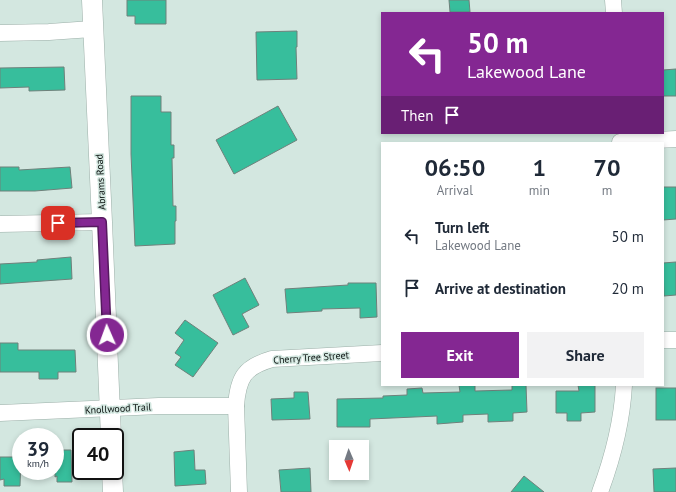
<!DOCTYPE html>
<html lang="en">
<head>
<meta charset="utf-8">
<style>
	:root { --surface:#fff; --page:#f2f2f3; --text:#1f2937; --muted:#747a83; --accent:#842792 }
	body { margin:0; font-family:"PT Sans",sans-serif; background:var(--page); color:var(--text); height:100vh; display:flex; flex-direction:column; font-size:15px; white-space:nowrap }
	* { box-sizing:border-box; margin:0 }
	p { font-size:13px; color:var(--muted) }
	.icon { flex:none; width:22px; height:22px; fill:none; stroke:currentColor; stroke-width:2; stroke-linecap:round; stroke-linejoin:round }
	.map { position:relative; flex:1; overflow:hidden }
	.sheet { position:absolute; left:381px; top:142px; width:283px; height:244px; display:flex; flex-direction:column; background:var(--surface); border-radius:0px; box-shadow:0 2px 6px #0003 }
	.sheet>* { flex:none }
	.guide { position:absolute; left:381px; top:12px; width:283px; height:122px; border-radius:0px; box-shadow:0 2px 6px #0003; background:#842792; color:#fff; overflow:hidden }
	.needle { width:26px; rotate:178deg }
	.fabs { position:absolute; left:329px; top:440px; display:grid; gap:8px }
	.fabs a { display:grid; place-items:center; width:40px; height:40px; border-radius:0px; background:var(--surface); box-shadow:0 2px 6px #0003; font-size:20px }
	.speed { position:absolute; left:12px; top:428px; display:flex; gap:8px; font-size:20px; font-weight:700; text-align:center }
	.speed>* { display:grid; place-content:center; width:52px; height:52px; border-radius:50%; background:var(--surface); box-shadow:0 2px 6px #0003; line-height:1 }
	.speed small { font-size:10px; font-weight:400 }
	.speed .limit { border:2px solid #111; border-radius:6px; background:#fff; color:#111 }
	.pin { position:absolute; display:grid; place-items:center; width:34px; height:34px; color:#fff; margin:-17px; border-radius:8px; box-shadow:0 2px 6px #0006 }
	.me { position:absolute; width:44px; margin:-22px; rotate:358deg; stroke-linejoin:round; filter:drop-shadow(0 0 3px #0008) }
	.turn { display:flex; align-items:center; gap:14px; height:84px; padding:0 20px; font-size:18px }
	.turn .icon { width:52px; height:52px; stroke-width:2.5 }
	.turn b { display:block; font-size:28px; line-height:34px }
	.then { display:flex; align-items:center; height:38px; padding:0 20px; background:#0003; gap:8px; font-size:15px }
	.eta { display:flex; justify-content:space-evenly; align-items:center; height:68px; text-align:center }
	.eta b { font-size:24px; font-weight:700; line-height:28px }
	.action { display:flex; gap:8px; margin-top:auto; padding:8px 20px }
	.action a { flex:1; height:46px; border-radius:0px; background:var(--accent); color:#fff; font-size:16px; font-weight:700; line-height:46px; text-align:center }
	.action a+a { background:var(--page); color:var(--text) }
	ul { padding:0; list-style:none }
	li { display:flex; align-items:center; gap:12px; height:52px; padding:0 20px }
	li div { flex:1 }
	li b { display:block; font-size:15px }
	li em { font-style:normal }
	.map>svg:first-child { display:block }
</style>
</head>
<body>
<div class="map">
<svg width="676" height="492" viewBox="0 0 676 492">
	<rect width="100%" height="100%" fill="#d3e7e0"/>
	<g fill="#37be9c" stroke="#6f817b">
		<path d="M127,0H166V24H135V16H127Z"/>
		<path d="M449,0H469L470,12H450Z"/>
		<path d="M297,31V47H296L297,79L257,80L256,32Z"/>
		<path d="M64,67L65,90L29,91V87L0,88V68Z"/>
		<path d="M676,69V96H663V70Z"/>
		<path d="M131,96H161V112H171V145H174V158H172L173,206H176V221H175V244L135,246L131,154Z"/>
		<path d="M278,106L297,140L234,174L216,140Z"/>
		<path d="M0,167H19V170L70,167L72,188L35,191H0Z"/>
		<path d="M663,187H676V219L663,220Z"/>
		<path d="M71,257L72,279L0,284V264L37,262V260Z"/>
		<path d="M676,262V295L664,296L663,263Z"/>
		<path d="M245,278L259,305L242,314L249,327L233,335L213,295Z"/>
		<path d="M348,283H376L377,317L360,318V308L322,309V311L287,313L285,289L348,285Z"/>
		<path d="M185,320L218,343L193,377L175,365L181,357L175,353L184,340L175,333Z"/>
		<path d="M0,343H18V350H75L76,372H58V379H39V372H0Z"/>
		<path d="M459,385H475V391L512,390V385H526L527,412L513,413V421L488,422V414L463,415V422L437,424V416L370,419V427H337V399L383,398V396L407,395V389L422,388L423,393L460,392Z"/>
		<path d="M578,385H595V412L581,413V421H567V413H556V391H579Z"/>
		<rect x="656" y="388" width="20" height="32"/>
		<path d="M294,392H308L310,419L272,420L271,399L294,398Z"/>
		<path d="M55,450H71L72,482H57V476L55,477Z"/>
		<path d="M194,450L195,470H205L206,484L175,486L174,452Z"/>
		<path d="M0,457H21L20,486H4V479L0,480Z"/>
		<path d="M310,468L311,492H281L279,470Z"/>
		<path d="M676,468V492H654L653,469Z"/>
		<path d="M524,476L544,492H511Z"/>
	</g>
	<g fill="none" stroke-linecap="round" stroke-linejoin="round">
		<g stroke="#9cafa8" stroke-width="17">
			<g id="minor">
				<path d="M613,0L614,13"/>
				<path d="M0,33L49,32L92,29"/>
				<path d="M620,142L676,139"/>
				<path d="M0,224L102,222"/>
				<path d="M663,340H676"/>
				<path d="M0,413L159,406H236"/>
				<path d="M239,492L236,406C238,378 244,367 272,359L382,353"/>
				<path d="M600,492C613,457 622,422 624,385"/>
			</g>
		</g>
		<g stroke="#9cafa8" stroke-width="21">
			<g id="tertiary">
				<path d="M92,0L102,222L111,437"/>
				<path d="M112,471L113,492"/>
			</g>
		</g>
		<use href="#minor" stroke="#fff" stroke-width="16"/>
		<use href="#tertiary" stroke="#fff" stroke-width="20"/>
	</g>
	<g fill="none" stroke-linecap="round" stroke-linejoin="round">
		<g stroke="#56195f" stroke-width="10">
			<path id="route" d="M58,223L102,222L107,335"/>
		</g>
		<use href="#route" stroke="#842792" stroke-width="7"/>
	</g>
	<g text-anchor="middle" stroke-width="3" stroke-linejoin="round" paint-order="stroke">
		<g font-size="10" fill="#09100e" stroke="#d3e7e0">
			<text transform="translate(100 182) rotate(-93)" y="4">Abrams Road</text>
			<text transform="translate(311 357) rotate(-4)" y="4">Cherry Tree Street</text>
			<text transform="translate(118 408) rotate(-3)" y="4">Knollwood Trail</text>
		</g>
	</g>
</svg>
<div class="fabs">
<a><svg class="needle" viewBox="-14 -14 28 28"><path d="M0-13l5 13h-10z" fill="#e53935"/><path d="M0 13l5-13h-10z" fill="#747a83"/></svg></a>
</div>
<div class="speed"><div>39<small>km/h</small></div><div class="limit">40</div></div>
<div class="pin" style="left:58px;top:223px;background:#d93025"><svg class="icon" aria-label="arrive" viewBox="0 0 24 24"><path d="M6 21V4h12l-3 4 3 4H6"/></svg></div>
<svg class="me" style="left:107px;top:335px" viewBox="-20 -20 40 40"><circle r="17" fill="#842792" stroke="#fff" stroke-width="3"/><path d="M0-11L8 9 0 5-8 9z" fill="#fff"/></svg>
<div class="guide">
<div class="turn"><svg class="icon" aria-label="left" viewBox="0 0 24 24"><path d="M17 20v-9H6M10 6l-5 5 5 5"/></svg><div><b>50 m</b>Lakewood Lane</div></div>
<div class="then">Then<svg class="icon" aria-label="arrive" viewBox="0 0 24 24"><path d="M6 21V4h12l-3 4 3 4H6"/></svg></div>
</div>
<section class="sheet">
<div class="eta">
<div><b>06:50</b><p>Arrival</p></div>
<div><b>1</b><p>min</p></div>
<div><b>70</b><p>m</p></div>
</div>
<ul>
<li><svg class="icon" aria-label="left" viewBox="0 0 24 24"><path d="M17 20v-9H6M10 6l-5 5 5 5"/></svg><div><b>Turn left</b><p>Lakewood Lane</p></div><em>50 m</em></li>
<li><svg class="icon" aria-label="arrive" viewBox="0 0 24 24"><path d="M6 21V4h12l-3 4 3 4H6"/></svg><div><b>Arrive at destination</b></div><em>20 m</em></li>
</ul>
<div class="action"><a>Exit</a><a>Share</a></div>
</section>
</div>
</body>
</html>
